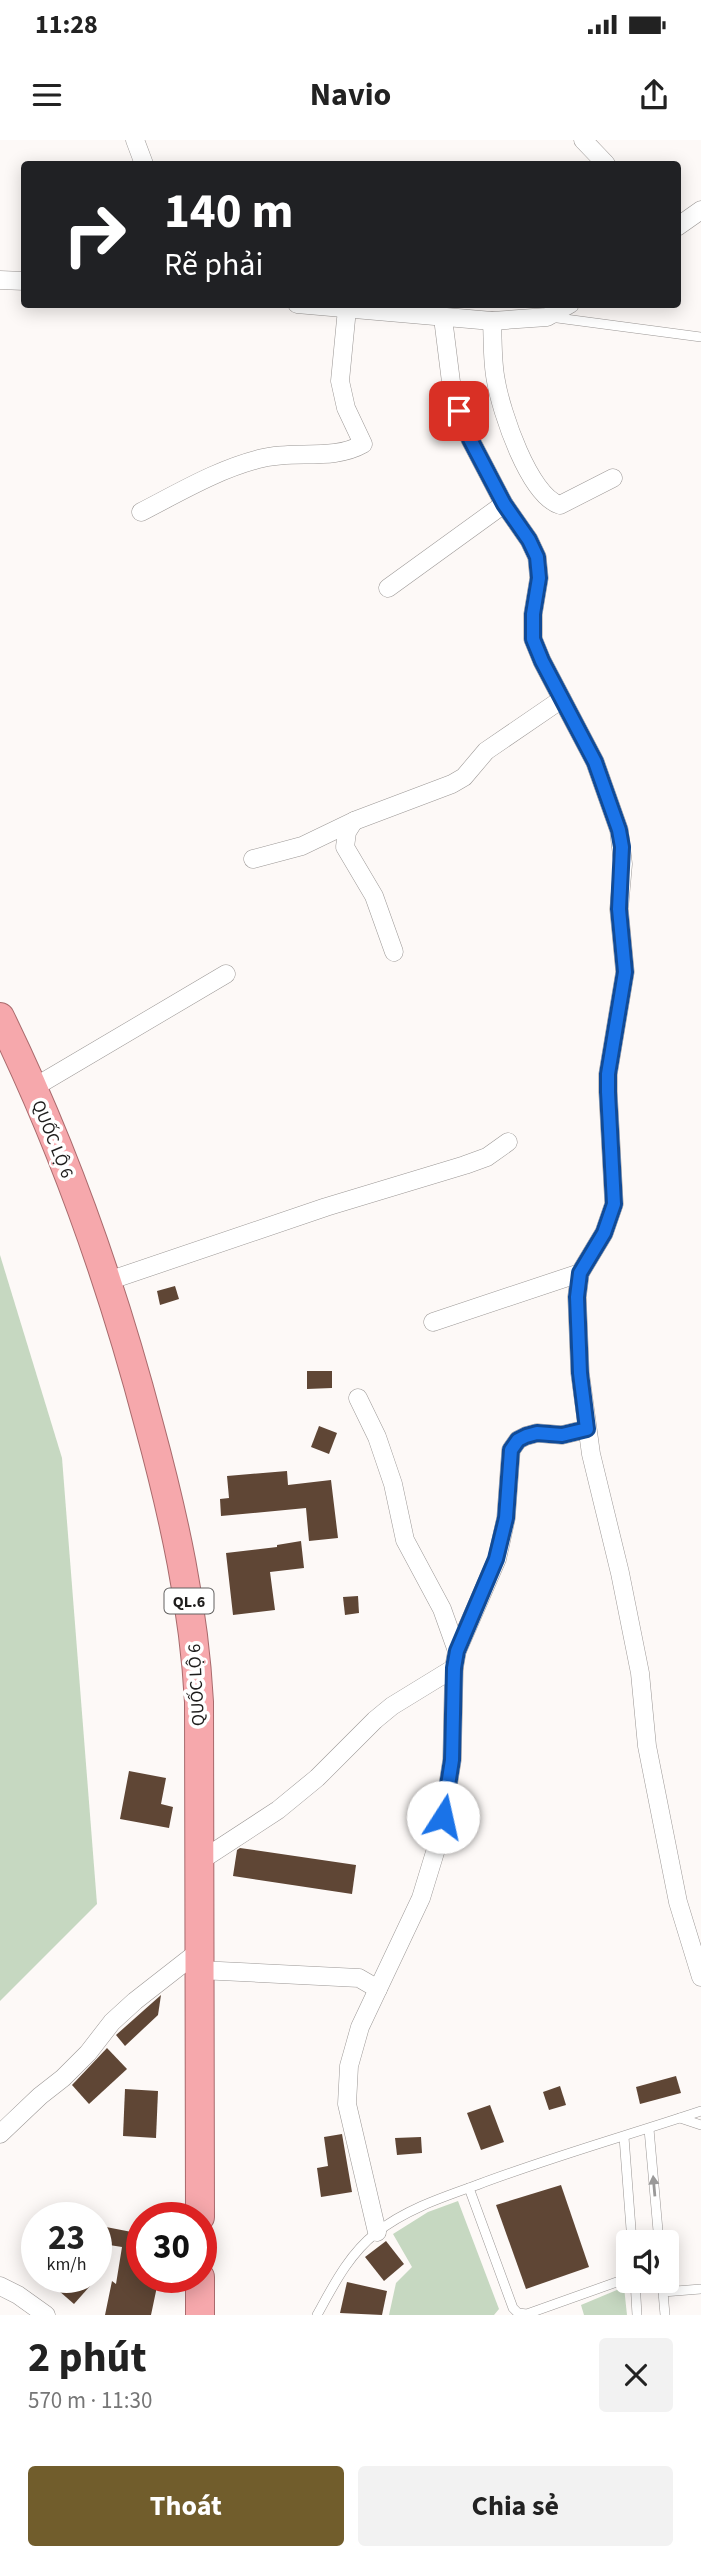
<!DOCTYPE html>
<html lang="vi">
<head>
<meta charset="utf-8">
<style>
	:root { --surface:#fff; --page:#f2f2f2; --text:#222; --muted:#767676; --accent:#715d2c }
	body { margin:0; font-family:"Source Sans 3",sans-serif; background:var(--page); color:var(--text); height:100vh; display:flex; flex-direction:column; font-size:26px; white-space:nowrap }
	* { box-sizing:border-box; margin:0 }
	p { font-size:23px; color:var(--muted) }
	.icon { flex:none; width:38px; height:38px; fill:none; stroke:currentColor; stroke-width:2; stroke-linecap:round; stroke-linejoin:round }
	.map { position:relative; height:2175px; overflow:hidden }
	.sheet { display:flex; flex-direction:column; background:var(--surface); flex:1 }
	.sheet>* { flex:none }
	.banner { position:absolute; left:21px; top:21px; width:660px; height:147px; border-radius:7px; box-shadow:0 4px 18px #0003; background:#202124; color:#fff; overflow:hidden }
	.controls { position:absolute; left:616px; top:2090px; display:grid; gap:14px }
	.controls a { display:grid; place-items:center; width:63px; height:63px; border-radius:7px; background:var(--surface); box-shadow:0 4px 18px #0003; font-size:35px }
	.speed { position:absolute; left:21px; top:2062px; display:flex; gap:14px; font-size:35px; font-weight:700; text-align:center }
	.speed>* { display:grid; place-content:center; width:91px; height:91px; border-radius:50%; background:var(--surface); box-shadow:0 4px 18px #0003; line-height:1 }
	.speed small { font-size:18px; font-weight:400 }
	.speed .limit { border:10px solid #d22; background:#fff; color:#111 }
	.pin { position:absolute; display:grid; place-items:center; width:60px; height:60px; color:#fff; margin:-30px; border-radius:14px; box-shadow:0 4px 10px #0006 }
	.me { position:absolute; width:77px; margin:-38px; rotate:10deg; stroke-linejoin:round; filter:drop-shadow(0 0 5px #0008) }
	.turn { display:flex; align-items:center; gap:24px; height:147px; padding:0 28px; font-size:32px }
	.turn .icon { width:91px; height:91px; stroke-width:2.5 }
	.turn b { display:block; font-size:49px; line-height:60px }
	.round { display:grid; place-items:center; flex:none; width:74px; height:74px; border-radius:7px; background:var(--page) }
	.summary { display:flex; align-items:center; justify-content:space-between; height:119px; padding:0 28px }
	h1 { font-size:42px; font-weight:700; line-height:52px }
	.action { display:flex; gap:14px; margin-top:auto; padding:14px 28px }
	.action a { flex:1; height:80px; border-radius:7px; background:var(--accent); color:#fff; font-size:28px; font-weight:700; line-height:80px; text-align:center }
	.action a+a { background:var(--page); color:var(--text) }
	.status { display:flex; justify-content:space-between; align-items:center; height:49px; padding:0 35px; background:var(--surface); direction:ltr }
	.status svg { height:19px; fill:currentColor }
	header { display:flex; justify-content:space-between; align-items:center; height:91px; padding:0 28px; background:var(--surface); font-size:32px; font-weight:700 }
	.map>svg:first-child { display:block }
</style>
</head>
<body>
<div class="status"><b>11:28</b><svg viewBox="0 0 49 12"><path d="M0 12V9h3v3zM5 12V6h3v6zM10 12V3h3v9zM15 12V0h3v12zM26 1h20v11H26zM47 4h2v5h-2z"/></svg></div>
<header><svg class="icon" aria-label="menu" viewBox="0 0 24 24"><path d="M4 6h16M4 12h16M4 18h16"/></svg>Navio<svg class="icon" aria-label="share" viewBox="0 0 24 24"><path d="M12 15V3M7 8l5-5 5 5M5 13v7h14v-7"/></svg></header>
<div class="map">
<svg width="701" height="2175" viewBox="0 0 701 2175">
	<rect width="100%" height="100%" fill="#fdf9f7"/>
	<g fill="#c6d8c1">
		<path d="M0,1115L62,1318L97,1764L0,1861Z"/>
		<path d="M458,2061L499,2169L494,2175H389L396,2143L412,2127L393,2094L428,2072Z"/>
		<path d="M624,2147L627,2175H584L581,2165Z"/>
	</g>
	<g fill="#5f4635">
		<path d="M175,1146L179,1159L160,1165L157,1151Z"/>
		<path d="M307,1231H332V1248L307,1249Z"/>
		<path d="M319,1286L337,1293L329,1314L311,1307Z"/>
		<path d="M287,1331L288,1345L331,1340L338,1398L309,1401L306,1368L221,1376L220,1359L229,1358L227,1336Z"/>
		<path d="M301,1401L304,1428L270,1432L275,1470L233,1475L226,1413L277,1407V1405Z"/>
		<path d="M358,1456L359,1473L345,1475L343,1457Z"/>
		<path d="M129,1631L166,1638L161,1664L173,1667L169,1688L120,1679Z"/>
		<path d="M240,1708L356,1725L352,1754L233,1736L237,1710Z"/>
		<path d="M161,1855L158,1875L125,1906L116,1895Z"/>
		<path d="M107,1908L127,1929L89,1964L72,1945Z"/>
		<path d="M676,1936L681,1953L640,1964L636,1947Z"/>
		<path d="M560,1946L566,1965L549,1970L543,1952Z"/>
		<path d="M125,1949L158,1951L156,1998L123,1996Z"/>
		<path d="M490,1965L504,2002L481,2010L467,1973Z"/>
		<path d="M342,1994L352,2052L321,2057L317,2028L328,2026L324,1997Z"/>
		<path d="M421,1997L422,2013L397,2015L395,1998Z"/>
		<path d="M561,2045L589,2127L526,2149L496,2065Z"/>
		<path d="M106,2087L142,2094V2137H159L151,2175H105L112,2141L116,2144L122,2107L103,2104Z"/>
		<path d="M386,2101L404,2124L384,2141L365,2117Z"/>
		<path d="M43,2137H98L74,2164Z"/>
		<path d="M347,2142L387,2151L382,2175L340,2173Z"/>
	</g>
	<g fill="none" stroke-linecap="round" stroke-linejoin="round">
		<g stroke="#9b9795" stroke-width="10">
			<g id="service">
				<path d="M550,177L701,197"/>
				<path d="M680,1978L701,1985"/>
				<path d="M649,1989L659,2102"/>
				<path d="M624,1997L632,2102"/>
				<path d="M469,2048L513,2168L518,2173L527,2174L628,2138"/>
				<path d="M635,2140L637,2175"/>
				<path d="M662,2140L665,2175"/>
				<path d="M663,2152L701,2149"/>
				<path d="M317,2175C333,2146 349,2114 376,2093C404,2070 443,2057 477,2045C551,2017 626,1996 701,1971"/>
			</g>
		</g>
		<g stroke="#9b9795" stroke-width="19">
			<g id="minor">
				<path d="M135,0L144,24"/>
				<path d="M583,0L606,24"/>
				<path d="M677,87L701,70"/>
				<path d="M0,140L24,141"/>
				<path d="M297,164L492,181L547,177L570,164"/>
				<path d="M443,178L451,242L459,271L470,299L504,364L529,400L537,417L539,438L533,474V499L542,521L595,622L619,690L623,724L619,769L625,832L608,934V952L614,1064L604,1093L580,1133L577,1157L580,1233L591,1314L620,1433L640,1533L647,1606L678,1762L701,1837"/>
				<path d="M492,181C493,201 492,222 496,241C501,271 529,356 560,365L613,338"/>
				<path d="M141,372C180,352 220,328 263,318C296,310 333,321 363,304L346,268L340,241L347,169"/>
				<path d="M388,448L504,364"/>
				<path d="M354,681L347,692L345,707L374,756L394,812"/>
				<path d="M253,719L302,706L354,681L452,644L464,637L486,611L562,559"/>
				<path d="M33,948L226,834"/>
				<path d="M108,1141L326,1067L465,1025L487,1017L508,1002"/>
				<path d="M433,1182L580,1133"/>
				<path d="M358,1258L377,1297L393,1344L405,1400L442,1469L457,1511"/>
				<path d="M200,1721L278,1670L317,1638L375,1580L392,1566L454,1528"/>
				<path d="M199,1830L359,1838L378,1849"/>
				<path d="M0,1994L40,1956L63,1938L88,1913L112,1882L135,1861L199,1811"/>
				<path d="M377,2092L347,1964L349,1926L360,1887L421,1758L440,1696L452,1620L454,1528L457,1511L497,1419L506,1378L511,1310L518,1300L526,1296L537,1293L562,1295L587,1289"/>
				<path d="M0,2146L18,2155L46,2175"/>
			</g>
		</g>
		<g stroke="#a96a6c" stroke-width="30">
			<g id="trunk">
				<path d="M0,877C64,1008 112,1144 149,1285C174,1377 194,1468 199,1562L200,2077"/>
				<path d="M200,2137V2175"/>
			</g>
		</g>
		<use href="#service" stroke="#fff" stroke-width="9"/>
		<use href="#minor" stroke="#fff" stroke-width="18"/>
		<use href="#trunk" stroke="#f6a8ac" stroke-width="28"/>
	</g>
	<defs><path id="oneway-solid" d="M-6-.8H1V-3.2L6.5 0L1 3.2V.8H-6Z" transform="scale(1.75)"/></defs>
	<use fill="#9a9999" href="#oneway-solid" transform="translate(654 2046) rotate(-95)"/>
	<g fill="none" stroke-linecap="round" stroke-linejoin="round">
		<g stroke="#114b97" stroke-width="18">
			<path id="route" d="M443,1677L452,1620L454,1528L457,1511L496,1419L506,1378L511,1310L518,1300L526,1296L537,1293L562,1295L587,1289L580,1233L577,1157L580,1133L604,1093L614,1064L608,952V934L625,832L619,769L622,707L619,690L595,622L542,521L533,499V474L539,438L537,417L529,400L504,364L493,343L470,299L459,271"/>
		</g>
		<use href="#route" stroke="#1a73e8" stroke-width="12"/>
	</g>
	<g text-anchor="middle" stroke-width="7" stroke-linejoin="round" paint-order="stroke">
		<rect fill="#fff" stroke="#626160" stroke-width="2" x="164.5" y="1448.5" width="49" height="25" rx="5"/>
		<g font-size="16" font-weight="bold" fill="#1e1d1c">
			<text x="189" y="1467">QL.6</text>
		</g>
		<g font-size="18" fill="#1e1d1c" stroke="#fff">
			<text transform="translate(53 999) rotate(68)" y="6">QUỐC LỘ 6</text>
			<text transform="translate(196 1545) rotate(-93)" y="6">QUỐC LỘ 6</text>
		</g>
	</g>
</svg>
<div class="controls">
<a><svg class="icon" aria-label="sound" viewBox="0 0 24 24"><path d="M4 9h4l5-4v14l-5-4H4zM17 9q2 3 0 6"/></svg></a>
</div>
<div class="speed"><div>23<small>km/h</small></div><div class="limit">30</div></div>
<div class="pin" style="left:459px;top:271px;background:#d93025"><svg class="icon" aria-label="arrive" viewBox="0 0 24 24"><path d="M6 21V4h12l-3 4 3 4H6"/></svg></div>
<svg class="me" style="left:443px;top:1677px" viewBox="-20 -20 40 40"><circle r="19" fill="#fff"/><path d="M0-13L10 11 0 6-10 11z" fill="#1a73e8"/></svg>
<div class="banner">
<div class="turn"><svg class="icon" aria-label="right" viewBox="0 0 24 24"><path d="M7 20v-9h11M14 6l5 5-5 5"/></svg><div><b>140 m</b>Rẽ phải</div></div>
</div>
</div>
<section class="sheet">
<div class="summary"><div><h1>2 phút</h1><p>570 m · 11:30</p></div><a class="round"><svg class="icon" aria-label="close" viewBox="0 0 24 24"><path d="M6 6l12 12M18 6L6 18"/></svg></a></div>
<div class="action"><a>Thoát</a><a>Chia sẻ</a></div>
</section>
</body>
</html>
